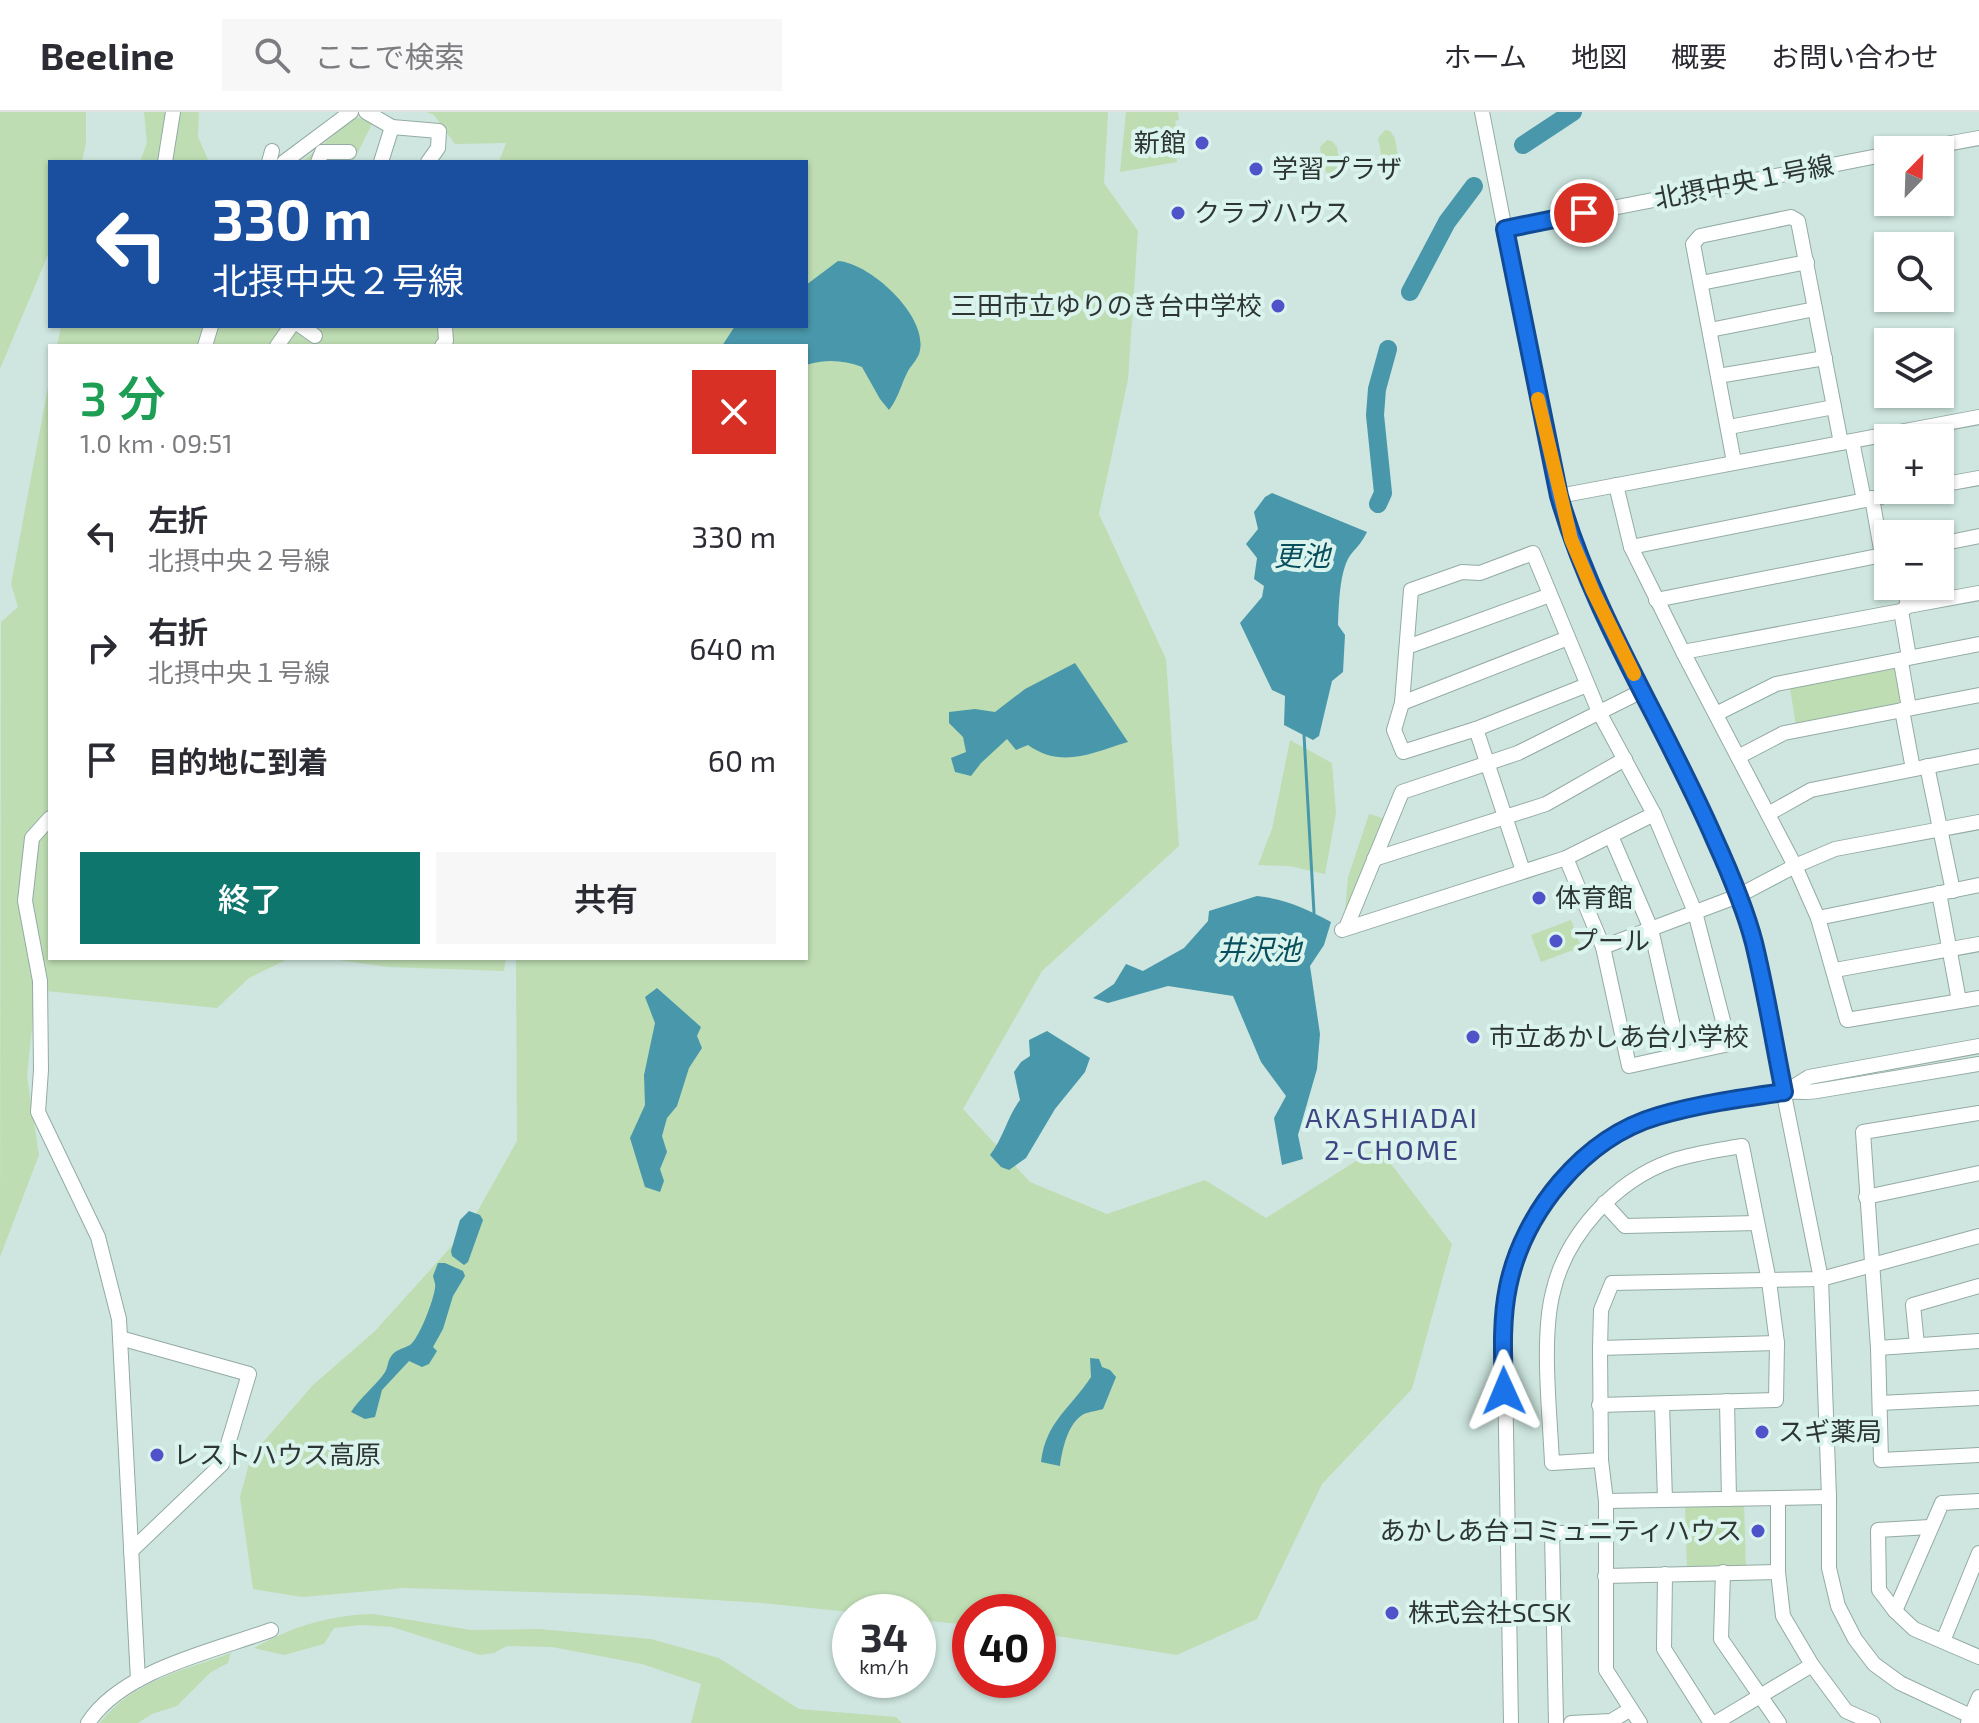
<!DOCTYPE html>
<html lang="ja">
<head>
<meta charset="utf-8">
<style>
	:root { --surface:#fff; --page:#f7f7f7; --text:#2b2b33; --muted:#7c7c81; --line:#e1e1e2; --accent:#0f766e }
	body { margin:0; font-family:"Exo 2","Noto Sans JP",sans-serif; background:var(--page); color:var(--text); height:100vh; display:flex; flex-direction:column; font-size:30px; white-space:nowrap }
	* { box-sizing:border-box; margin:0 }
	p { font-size:26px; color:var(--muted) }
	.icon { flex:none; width:44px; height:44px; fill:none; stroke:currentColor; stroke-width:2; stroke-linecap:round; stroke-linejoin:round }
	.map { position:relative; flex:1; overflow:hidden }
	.sheet { position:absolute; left:48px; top:232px; width:760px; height:616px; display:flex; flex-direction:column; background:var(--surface); border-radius:0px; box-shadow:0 2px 6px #0004 }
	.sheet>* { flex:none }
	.top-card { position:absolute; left:48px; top:48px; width:760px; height:168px; border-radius:0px; box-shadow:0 2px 6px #0004; background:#1a4fa0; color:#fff; overflow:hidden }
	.needle { width:52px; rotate:23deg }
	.tools { position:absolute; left:1874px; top:24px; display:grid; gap:16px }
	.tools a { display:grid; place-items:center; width:80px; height:80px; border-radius:0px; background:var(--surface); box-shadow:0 2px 6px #0004; font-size:40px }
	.speed { position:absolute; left:832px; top:1482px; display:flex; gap:16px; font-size:40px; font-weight:700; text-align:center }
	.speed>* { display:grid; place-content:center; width:104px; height:104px; border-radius:50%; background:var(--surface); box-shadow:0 2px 6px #0004; line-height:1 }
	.speed small { font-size:20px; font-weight:400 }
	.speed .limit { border:12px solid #d22; background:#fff; color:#111 }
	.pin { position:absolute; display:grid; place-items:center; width:68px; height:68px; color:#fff; margin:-34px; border:4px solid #fff; border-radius:50%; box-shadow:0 2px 8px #0007 }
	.me { position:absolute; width:88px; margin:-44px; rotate:359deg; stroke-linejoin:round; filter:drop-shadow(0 0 6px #0008) }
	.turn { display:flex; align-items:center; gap:28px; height:168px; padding:0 32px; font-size:36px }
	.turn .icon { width:104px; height:104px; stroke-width:2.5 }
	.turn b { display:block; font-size:56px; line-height:68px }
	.round { display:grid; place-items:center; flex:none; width:84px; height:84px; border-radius:0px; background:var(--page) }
	.summary { display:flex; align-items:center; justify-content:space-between; height:136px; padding:0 32px }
	h1 { font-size:48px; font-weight:600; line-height:60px; color:#1e9e55 }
	.action { display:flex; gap:16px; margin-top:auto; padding:16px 32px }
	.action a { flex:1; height:92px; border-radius:0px; background:var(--accent); color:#fff; font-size:32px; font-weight:600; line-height:92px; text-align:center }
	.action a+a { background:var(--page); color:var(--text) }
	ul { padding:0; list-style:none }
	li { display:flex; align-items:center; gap:24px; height:112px; padding:0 32px }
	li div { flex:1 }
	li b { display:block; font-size:30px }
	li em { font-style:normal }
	header { display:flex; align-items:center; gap:48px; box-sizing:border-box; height:112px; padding:0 40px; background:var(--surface); border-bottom:2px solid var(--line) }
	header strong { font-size:38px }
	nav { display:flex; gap:44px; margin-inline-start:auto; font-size:28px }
	.search { width:560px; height:72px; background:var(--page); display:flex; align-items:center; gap:20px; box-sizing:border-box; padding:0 28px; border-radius:0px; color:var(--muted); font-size:30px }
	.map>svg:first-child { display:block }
</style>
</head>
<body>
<header>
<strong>Beeline</strong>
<div class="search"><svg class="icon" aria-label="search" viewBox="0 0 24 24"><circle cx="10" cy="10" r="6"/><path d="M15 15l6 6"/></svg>ここで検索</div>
<nav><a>ホーム</a><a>地図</a><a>概要</a><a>お問い合わせ</a></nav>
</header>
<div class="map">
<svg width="1979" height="1611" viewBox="0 0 1979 1611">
	<rect width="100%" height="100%" fill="#cee6df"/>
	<g fill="#beddb3">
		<path d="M0,0H86V30L82,50H50V138L0,257Z"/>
		<path d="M144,0H199L198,25L209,50H140L147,31Z"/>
		<path d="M427,0H1108L1104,71L1138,119L1128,268L1099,402L1166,547L1179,734L1042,859L963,997L1030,1070L1107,1102L1205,1068L1266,1106L1378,1035L1452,1132L1412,1277L1322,1372L1257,1507L1177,1543L1038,1521V1500H970V1513L918,1508V1500H850L762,1491L634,1483L405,1476L302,1485L253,1477L240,1385L251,1344L313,1273L375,1219L468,1116L517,1029L516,846H806V234H57L61,214H806V50H499L506,31L455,32L434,3Z"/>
		<path d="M1126,0H1178L1179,8L1175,9L1179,30L1174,31L1177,50L1120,60Z"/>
		<path d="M355,5L373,10L353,50H302Z"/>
		<path d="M1385,18L1390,19L1395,26L1398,46L1391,53L1383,51L1378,26Z"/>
		<path d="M1327,28L1332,29L1337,35L1340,55L1333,62H1328L1323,55L1320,35Z"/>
		<path d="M50,265V846H290L249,866L217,896L36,878L27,964L39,1043L0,1145L1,510L18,495L11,472Z"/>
		<path d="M1889,551L1897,556L1903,587L1896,595L1796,614L1789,570Z"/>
		<path d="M1290,628L1332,651L1336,701L1325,762L1289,754L1258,753L1272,717Z"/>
		<path d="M1369,702L1386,707L1344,811L1348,765Z"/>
		<path d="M1571,808L1581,835L1541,850L1531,823Z"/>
		<path d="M324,846H506L504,859L388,855Z"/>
		<path d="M1744,1391L1746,1456L1687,1458L1685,1392Z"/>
		<path d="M374,1502L471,1518L539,1517L651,1527L719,1546L799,1597L896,1605L902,1611H691L701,1572L642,1552L552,1535L507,1534L494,1541L480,1543L392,1515L362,1513L334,1516L324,1532L284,1543L254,1536C294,1514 329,1503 374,1502Z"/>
		<path d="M231,1541L228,1551L211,1560L177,1594L152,1602L138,1611H100C132,1569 184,1558 231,1541Z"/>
	</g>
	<g fill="#4997ab">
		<path d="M838,149C870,151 927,203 920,238C919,246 912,252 908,259C901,272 899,285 889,298L880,287L862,255C843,248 826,247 806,253V234H722L735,214H806V173Z"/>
		<path d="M1272,381L1367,420C1362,430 1358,434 1352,441C1339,456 1339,494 1338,513L1345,523L1343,560L1332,569L1319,624L1313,628L1284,613L1285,584L1272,578L1240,511L1262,485L1264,474L1254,467L1257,446L1246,432L1258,417L1254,400L1265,385Z"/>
		<path d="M1075,551L1128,630C1091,641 1062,657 1028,633L1016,638L1007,627L981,651L971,664L955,660L951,646L966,640L963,625L949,611V600L975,597L995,600L1025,577Z"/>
		<path d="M1257,784C1285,787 1307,797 1331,810L1324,833L1310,854L1320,922L1317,957L1298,1023L1303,1047L1282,1053L1274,1006L1286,984L1261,950L1233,884L1168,874L1108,891L1093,886L1114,872L1126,852L1143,859L1184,836L1208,809L1209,799Z"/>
		<path d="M657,876L701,915L697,924L702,936L689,956L677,994L667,1006L662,1024L667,1040L660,1057L664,1069L660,1080L645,1075L630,1026L645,993L644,963L655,911L645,885Z"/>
		<path d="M1047,919L1090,946L1085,960L1055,997L1026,1046L1009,1058L1001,1055L990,1043C1004,1025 1007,1005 1020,988L1014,960L1021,950L1030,944L1029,928Z"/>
		<path d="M469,1099L480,1103L483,1108L468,1150L464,1153L452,1144L451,1139L460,1108Z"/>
		<path d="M438,1151H445L463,1159L465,1164L453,1184L443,1217L433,1235L437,1239L429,1252L422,1255L409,1249L382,1278L375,1305L365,1307L351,1300C359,1287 374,1275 383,1263C388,1257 387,1252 390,1246C395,1237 403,1237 410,1233C419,1227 434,1187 435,1176C436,1172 434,1169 433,1164Z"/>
		<path d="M1090,1246L1099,1247L1102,1255L1110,1258L1116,1265L1103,1297C1097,1299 1088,1300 1084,1302C1068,1310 1062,1338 1060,1354L1041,1350C1046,1309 1071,1296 1091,1265Z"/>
	</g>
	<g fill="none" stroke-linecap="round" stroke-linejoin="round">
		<path stroke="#4997ab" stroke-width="3" d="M1304,623L1314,801"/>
		<g stroke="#4997ab" stroke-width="18">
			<path d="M1523,33L1573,0"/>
			<path d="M1410,180L1447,110L1474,74"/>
			<path d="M1378,392L1383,381L1375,303L1377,277L1388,237"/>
		</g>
		<g stroke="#94aba4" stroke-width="16">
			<g id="minor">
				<path d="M366,0L392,15L439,19L438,36L428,50"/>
				<path d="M1482,0L1539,293L1559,384L1571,427L1593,479L1715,728L1753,828L1821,1167L1829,1385V1456L1838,1494L1855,1527L1874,1552L1900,1571L1979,1608"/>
				<path d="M1913,38L1979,26"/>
				<path d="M165,50L173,0"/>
				<path d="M269,50L272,39"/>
				<path d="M284,50L351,0"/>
				<path d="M318,50L322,40H349"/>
				<path d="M381,50L392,15"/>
				<path d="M1505,117L1888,42"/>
				<path d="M1701,171L1807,150"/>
				<path d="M301,214L315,224"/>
				<path d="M1710,218L1815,197"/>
				<path d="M205,234L211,214"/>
				<path d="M277,234L291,214"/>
				<path d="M442,234L446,229L445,214"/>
				<path d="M1718,264L1825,246"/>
				<path d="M1729,315L1834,295"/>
				<path d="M1852,329L1864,388"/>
				<path d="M1734,350L1693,132L1700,124L1791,105L1798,109L1841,331"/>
				<path d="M1616,373L1631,435L1683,540L1795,754L1818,806L1847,908L1979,886"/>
				<path d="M1940,373L1979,366"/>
				<path d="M1559,384L1979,305"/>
				<path d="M1872,386L1882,443"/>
				<path d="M1940,432L1979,424"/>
				<path d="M1631,435L1915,378"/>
				<path d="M1904,474L1908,494"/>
				<path d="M1656,488L1888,442"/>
				<path d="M1901,499L1909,545"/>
				<path d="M1407,535L1550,483"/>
				<path d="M1683,540L1901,499L1908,494L1979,481"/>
				<path d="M1901,550L1909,596"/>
				<path d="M1402,591L1568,526"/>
				<path d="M1902,598L1913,657"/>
				<path d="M1716,602L1776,572L1979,532"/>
				<path d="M1476,617L1523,759"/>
				<path d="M1738,645L1784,621L1979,583"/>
				<path d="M1927,654L1953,779"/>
				<path d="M1768,702L1811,678L1979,644"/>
				<path d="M50,706L32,726L25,789L40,869L41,958L38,1000L98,1125L119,1207L138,1568"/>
				<path d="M1611,724L1651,817L1679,941"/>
				<path d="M1566,746L1603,835L1629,954L1729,932L1695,800L1654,702L1599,600L1533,441L1480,461L1462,460L1411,478L1402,591L1394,618L1403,640L1476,617L1587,573"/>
				<path d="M1374,747L1546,692L1625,647"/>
				<path d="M1939,781L1959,889"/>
				<path d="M1818,806L1979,773"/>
				<path d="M1346,816L1402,680L1518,641L1642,579"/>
				<path d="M1342,818L1566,746L1654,702"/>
				<path d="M1603,835L1738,784L1795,754L1835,737L1979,710"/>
				<path d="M1835,858L1979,832"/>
				<path d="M1785,980L1809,965L1979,934"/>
				<path d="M1979,1001L1863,1020L1878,1236L1881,1348L1979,1343"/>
				<path d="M1866,1085L1979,1061"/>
				<path d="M1604,1091L1625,1114L1757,1111"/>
				<path d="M120,1226L249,1262L222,1352L131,1439"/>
				<path d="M1917,1233L1913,1193L1979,1174"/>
				<path d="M1600,1236L1777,1231"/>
				<path d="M1878,1236L1979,1229"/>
				<path d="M1727,1289L1729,1387"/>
				<path d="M1880,1291L1979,1286"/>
				<path d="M1662,1292L1665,1388"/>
				<path d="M1599,1293L1776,1288L1777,1231L1769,1169L1742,1034C1719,1038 1694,1041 1671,1049C1615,1069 1566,1123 1553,1180C1541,1226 1550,1302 1552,1351L1601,1348"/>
				<path d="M1778,1386V1460L1783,1504L1812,1553L1846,1599L1873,1611"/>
				<path d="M1606,1389L1829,1385"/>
				<path d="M1930,1415L1878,1418L1879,1478L1895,1499L1914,1517L1979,1545"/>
				<path d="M1723,1460L1721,1527L1779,1611"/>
				<path d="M1665,1462L1664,1537L1711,1611"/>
				<path d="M1605,1464L1778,1460"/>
				<path d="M1895,1499L1942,1391L1979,1389"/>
				<path d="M1943,1529L1979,1441"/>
				<path d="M88,1611C122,1558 214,1539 271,1518"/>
				<path d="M1511,1611L1504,1200C1515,1114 1571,1033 1656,1004C1693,992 1742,985 1781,980C1793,979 1806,981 1817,979C1871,970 1925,961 1979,952"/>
				<path d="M1556,1611L1552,1421H1605"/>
				<path d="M1571,1611L1611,1609L1631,1597"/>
				<path d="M1640,1611L1606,1558V1389L1601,1348L1600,1236L1601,1198L1612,1171L1821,1167L1979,1124"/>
				<path d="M1715,1611L1812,1553"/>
				<path d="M1968,1611L1979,1585"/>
			</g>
		</g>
		<use href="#minor" stroke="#fff" stroke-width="14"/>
	</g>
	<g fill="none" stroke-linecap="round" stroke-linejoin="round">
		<g stroke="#114b97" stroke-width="20">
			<path id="route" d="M1504,1279C1503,1245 1501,1209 1508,1175C1523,1101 1583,1026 1658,1004C1699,992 1742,986 1784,980C1774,930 1766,880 1754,831C1745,796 1730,761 1715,728C1665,612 1594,506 1559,384L1505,117L1584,101"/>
		</g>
		<use href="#route" stroke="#1a73e8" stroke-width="14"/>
		<path stroke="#f59e0b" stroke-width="14" d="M1538,287L1571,427L1593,479L1634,562"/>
	</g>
	<g fill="#4f53ca" stroke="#dbf3ed" stroke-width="3">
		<circle cx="1202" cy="31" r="8"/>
		<circle cx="1256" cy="57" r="8"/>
		<circle cx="1178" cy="101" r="8"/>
		<circle cx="1278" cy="194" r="8"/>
		<circle cx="1539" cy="786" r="8"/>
		<circle cx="1556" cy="829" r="8"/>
		<circle cx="1473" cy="925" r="8"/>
		<circle cx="1762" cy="1320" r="8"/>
		<circle cx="157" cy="1343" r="8"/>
		<circle cx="1758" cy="1419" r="8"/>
		<circle cx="1392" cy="1501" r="8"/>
	</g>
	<g text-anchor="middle" stroke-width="8" stroke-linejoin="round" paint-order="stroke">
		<g font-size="26" fill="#2d3633" stroke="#dbf3ed" text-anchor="start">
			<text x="1186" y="40" text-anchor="end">新館</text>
			<text x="1272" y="66">学習プラザ</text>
			<text x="1194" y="110">クラブハウス</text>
			<text x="1262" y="203" text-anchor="end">三田市立ゆりのき台中学校</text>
			<text x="1555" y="795">体育館</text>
			<text x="1572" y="838">プール</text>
			<text x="1489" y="934">市立あかしあ台小学校</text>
			<text x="1778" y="1329">スギ薬局</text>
			<text x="173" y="1352">レストハウス高原</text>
			<text x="1742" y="1428" text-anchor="end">あかしあ台コミュニティハウス</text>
			<text x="1408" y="1510">株式会社SCSK</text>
		</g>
		<g font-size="26" fill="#2d3633" stroke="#dbf3ed">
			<text transform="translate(1744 70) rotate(-11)" y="9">北摂中央１号線</text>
		</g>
		<g font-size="28" font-style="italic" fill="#084e5d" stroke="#dbf3ed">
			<text x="1302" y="454">更池</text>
			<text x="1259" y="848">井沢池</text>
		</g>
		<g font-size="28" letter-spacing="2" fill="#3f4683" stroke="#dbf3ed">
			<text x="1392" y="1016">AKASHIADAI<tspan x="1392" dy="32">2-CHOME</tspan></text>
		</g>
	</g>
</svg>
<div class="tools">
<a><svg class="needle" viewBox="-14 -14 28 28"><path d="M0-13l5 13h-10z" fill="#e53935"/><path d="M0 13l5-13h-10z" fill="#7c7c81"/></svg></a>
<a><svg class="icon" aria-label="search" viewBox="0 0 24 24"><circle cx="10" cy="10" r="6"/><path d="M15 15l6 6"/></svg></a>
<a><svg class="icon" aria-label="layers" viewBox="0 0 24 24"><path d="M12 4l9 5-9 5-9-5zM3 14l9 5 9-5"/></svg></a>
<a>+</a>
<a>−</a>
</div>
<div class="speed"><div>34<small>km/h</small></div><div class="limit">40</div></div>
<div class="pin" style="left:1584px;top:101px;background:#d93025"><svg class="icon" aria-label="arrive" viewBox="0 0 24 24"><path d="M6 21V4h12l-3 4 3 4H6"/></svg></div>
<svg class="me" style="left:1504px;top:1279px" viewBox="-20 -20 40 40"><path d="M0-17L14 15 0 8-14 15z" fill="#1a73e8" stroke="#fff" stroke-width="4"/></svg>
<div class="top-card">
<div class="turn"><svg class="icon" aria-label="left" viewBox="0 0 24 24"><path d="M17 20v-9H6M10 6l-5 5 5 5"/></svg><div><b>330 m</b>北摂中央２号線</div></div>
</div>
<section class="sheet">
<div class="summary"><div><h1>3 分</h1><p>1.0 km · 09:51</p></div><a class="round" style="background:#d93025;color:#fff"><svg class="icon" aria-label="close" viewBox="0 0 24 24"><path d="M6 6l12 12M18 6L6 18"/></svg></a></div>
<ul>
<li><svg class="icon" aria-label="left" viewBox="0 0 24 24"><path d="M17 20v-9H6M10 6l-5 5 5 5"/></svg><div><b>左折</b><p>北摂中央２号線</p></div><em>330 m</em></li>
<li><svg class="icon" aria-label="right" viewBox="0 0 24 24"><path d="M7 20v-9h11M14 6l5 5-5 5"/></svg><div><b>右折</b><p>北摂中央１号線</p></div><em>640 m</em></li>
<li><svg class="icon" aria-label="arrive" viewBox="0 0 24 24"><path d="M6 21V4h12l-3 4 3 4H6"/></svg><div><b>目的地に到着</b></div><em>60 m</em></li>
</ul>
<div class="action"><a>終了</a><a>共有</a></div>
</section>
</div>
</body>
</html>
